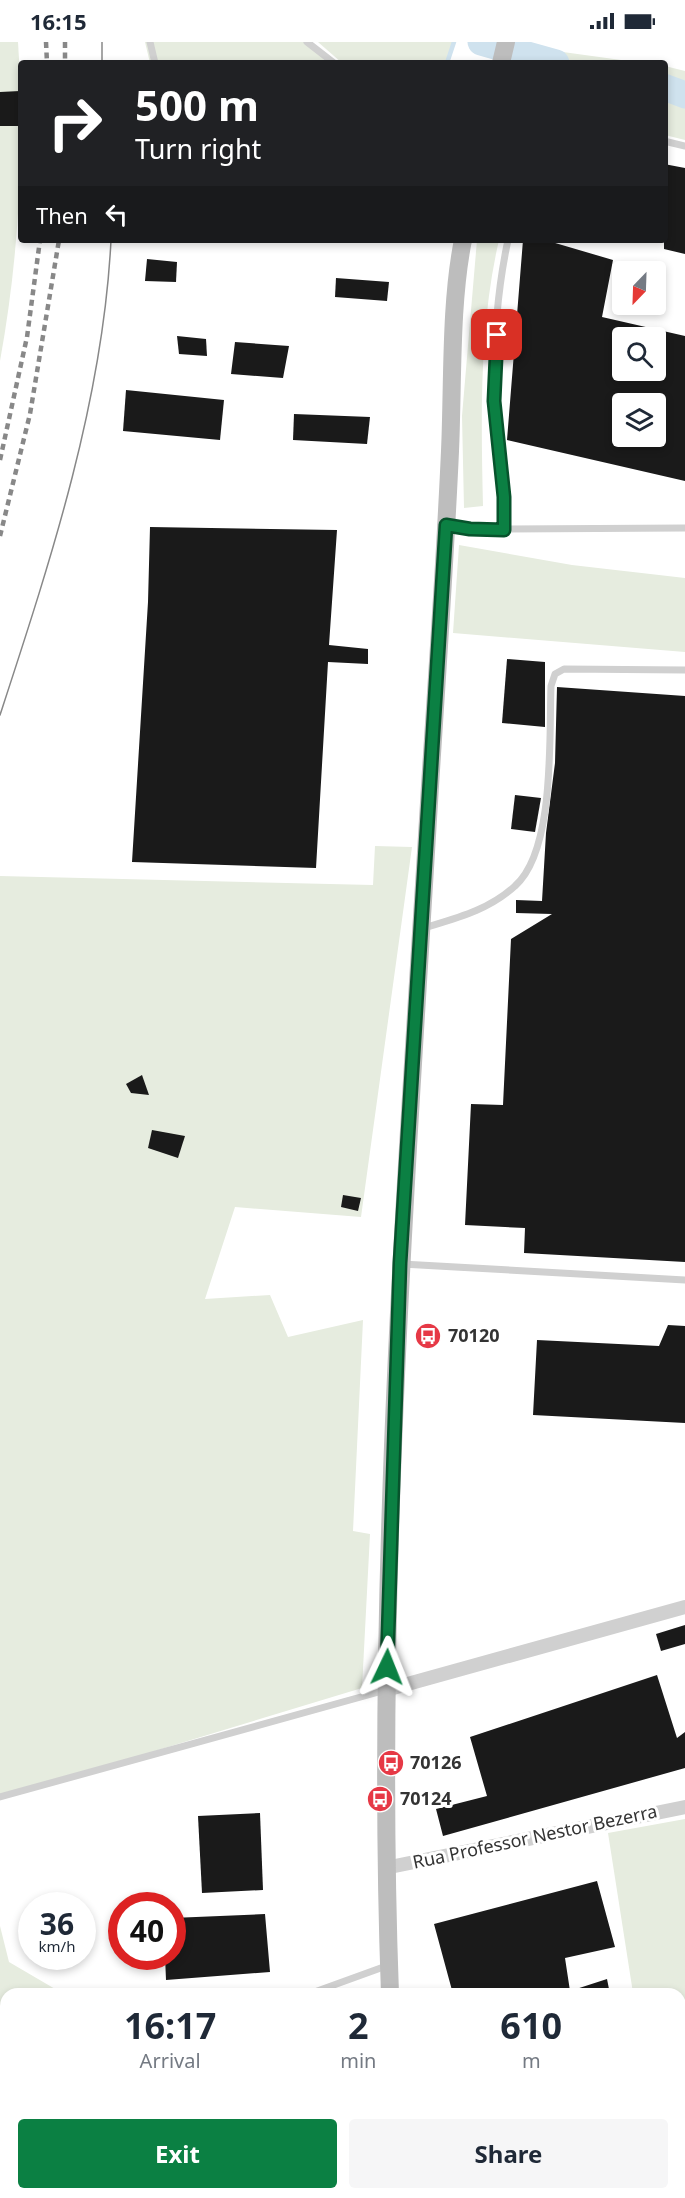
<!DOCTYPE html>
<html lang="en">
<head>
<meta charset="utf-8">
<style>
	:root { --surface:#fff; --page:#f6f6f7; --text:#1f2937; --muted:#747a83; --accent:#0b8043 }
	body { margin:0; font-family:"Noto Sans",sans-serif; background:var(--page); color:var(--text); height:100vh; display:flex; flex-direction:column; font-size:22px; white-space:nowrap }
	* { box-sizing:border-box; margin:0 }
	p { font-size:20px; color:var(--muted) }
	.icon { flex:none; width:33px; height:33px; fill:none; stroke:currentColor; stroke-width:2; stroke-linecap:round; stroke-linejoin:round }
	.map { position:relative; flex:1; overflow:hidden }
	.drawer { position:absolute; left:0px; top:1946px; width:686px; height:212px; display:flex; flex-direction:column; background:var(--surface); border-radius:18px 18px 0 0; box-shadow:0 3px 9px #0003 }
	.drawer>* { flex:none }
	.guide { position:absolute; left:18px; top:18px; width:650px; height:183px; border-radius:6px; box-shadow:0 3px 9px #0003; background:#202124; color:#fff; overflow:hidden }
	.needle { width:39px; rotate:203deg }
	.tools { position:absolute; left:612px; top:219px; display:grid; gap:12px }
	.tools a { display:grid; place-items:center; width:54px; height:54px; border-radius:6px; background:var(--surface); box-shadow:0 3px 9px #0003; font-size:30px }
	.speed { position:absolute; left:18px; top:1850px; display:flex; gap:12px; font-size:30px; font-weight:700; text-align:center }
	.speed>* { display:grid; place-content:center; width:78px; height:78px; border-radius:50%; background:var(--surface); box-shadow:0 3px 9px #0003; line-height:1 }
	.speed small { font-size:15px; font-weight:400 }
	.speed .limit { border:9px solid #d22; background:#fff; color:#111 }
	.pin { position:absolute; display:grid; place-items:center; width:51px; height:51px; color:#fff; margin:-26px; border-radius:12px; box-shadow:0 3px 9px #0006 }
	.me { position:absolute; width:66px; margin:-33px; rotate:2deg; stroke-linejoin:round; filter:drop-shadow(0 0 4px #0008) }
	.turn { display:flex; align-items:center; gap:21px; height:126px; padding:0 18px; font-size:27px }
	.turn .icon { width:78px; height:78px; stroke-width:2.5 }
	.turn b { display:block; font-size:42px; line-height:51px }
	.then { display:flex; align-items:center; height:57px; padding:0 18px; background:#0003; gap:12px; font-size:22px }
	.eta { display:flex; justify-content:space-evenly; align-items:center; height:102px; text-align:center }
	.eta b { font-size:36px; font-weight:700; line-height:42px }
	.cta { display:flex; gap:12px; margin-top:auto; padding:12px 18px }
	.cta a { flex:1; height:69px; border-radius:6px; background:var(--accent); color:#fff; font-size:24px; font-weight:700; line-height:69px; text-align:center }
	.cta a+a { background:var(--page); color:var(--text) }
	.status { display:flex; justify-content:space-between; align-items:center; height:42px; padding:0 30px; background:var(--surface); direction:ltr }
	.status svg { height:16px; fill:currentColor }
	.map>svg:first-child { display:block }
</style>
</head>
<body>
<div class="status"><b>16:15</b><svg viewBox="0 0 49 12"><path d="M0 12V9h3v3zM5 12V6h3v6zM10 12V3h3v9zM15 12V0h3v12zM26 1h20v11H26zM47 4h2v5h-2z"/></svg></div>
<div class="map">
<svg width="685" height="2156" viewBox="0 0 685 2156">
	<rect width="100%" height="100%" fill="#fff"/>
	<g fill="#e6ecdf">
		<path d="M0,0H18C25,105 19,215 0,319Z"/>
		<path d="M145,0H306L332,21H150Z"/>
		<path d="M318,0H454L447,21H342Z"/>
		<path d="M512,3L643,21H509Z"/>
		<path d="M665,24L685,29V98L665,93Z"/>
		<path d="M477,198H499C479,284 481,376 483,464L464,466L462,374Z"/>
		<path d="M459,503L572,523L685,536V610L453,591Z"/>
		<path d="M375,804L412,805L361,1175L235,1165L205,1257L270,1253L288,1295L363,1278L353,1489L370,1492L362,1646L0,1756V834L373,843Z"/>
		<path d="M685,1777V2014H680V1952L633,1951L608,1791Z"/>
		<path d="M0,1884L9,1920L62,1951L6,1952V2054L0,2056Z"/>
		<path d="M685,2097V2156H627L626,2151H680V2098Z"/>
		<path d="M6,2117V2151H205L189,2156H0V2119Z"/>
		<path d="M253,2151H308L294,2156H238Z"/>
	</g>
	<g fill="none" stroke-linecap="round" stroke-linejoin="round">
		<path stroke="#cfe2ee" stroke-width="4.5" d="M447,21L454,0"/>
		<g stroke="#cfe2ee" stroke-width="27">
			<path d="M481,0L556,21"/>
			<path d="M664,45L685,53"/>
		</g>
	</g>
	<g fill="#1a1a1a" fill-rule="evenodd">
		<path d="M20,49L21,84H0V50Z"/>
		<path d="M664,122L685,126V212L664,207Z"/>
		<path d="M523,198H545L613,218L602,275L685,294V439L507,398ZM622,296H656V328H622ZM622,362H656V394H622Z"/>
		<path d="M147,217L177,220L176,240L145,239Z"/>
		<path d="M336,236L389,240L387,259L335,255Z"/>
		<path d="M177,294L206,297L207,314L179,312Z"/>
		<path d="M235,300L289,304L283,336L231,332Z"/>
		<path d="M126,348L224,358L220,398L123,389Z"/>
		<path d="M294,372L370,375L367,402L293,398Z"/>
		<path d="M150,485L337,488L329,603L368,607V622L328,620L316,826L132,820L148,560Z"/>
		<path d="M507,617L545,620V685L502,681Z"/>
		<path d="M557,645L685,654V1220L524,1211L525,1186L465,1183L471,1062L503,1063L511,897L552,872L516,871V858L542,859L546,791L555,721Z"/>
		<path d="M515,753L541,756L535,790L511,787Z"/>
		<path d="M142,1033L149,1053L131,1051L126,1042Z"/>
		<path d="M152,1088L185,1094L178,1116L148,1106Z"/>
		<path d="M343,1153L361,1156L358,1169L341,1165Z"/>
		<path d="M668,1283L685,1284V1381L533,1373L537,1298L659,1304Z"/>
		<path d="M685,1583V1602L661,1609L656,1592Z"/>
		<path d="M657,1633L677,1696L685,1690V1726L443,1794L436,1767L487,1754L470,1695Z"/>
		<path d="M260,1771L263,1848L202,1851L198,1774Z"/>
		<path d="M597,1839L615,1905L565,1916L570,1949L607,1937L610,1952H453L434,1882Z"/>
		<path d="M265,1872L270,1930L166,1938L165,1914H172V1876Z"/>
	</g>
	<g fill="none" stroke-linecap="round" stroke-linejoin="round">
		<g stroke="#d0d0d0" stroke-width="7">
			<path d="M150,0L155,21"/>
			<path d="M307,0L334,21"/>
			<path d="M664,99L685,104"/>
			<path d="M508,198C494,263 492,334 496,400C498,430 504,458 504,487L685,486"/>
			<path d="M448,484L504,487"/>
			<path d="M424,886C457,876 489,868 515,844C555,809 549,696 551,644L555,632L564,627L685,628"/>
			<path d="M402,1222L685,1238"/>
			<path d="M0,1755L386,1648"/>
			<path d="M309,1952L389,1923"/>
			<path d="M0,2061L6,2059"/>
			<path d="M617,2151L618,2156"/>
		</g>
		<g stroke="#d0d0d0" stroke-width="14">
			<path d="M386,1648L685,1565"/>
			<path d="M385,1826L685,1765"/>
		</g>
		<g stroke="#bdbdbd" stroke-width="18">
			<path d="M501,21L506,0"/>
			<path d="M390,1952C375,1549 406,1146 430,744C437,632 445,521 450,409C453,343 450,262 463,198"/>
			<path d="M680,2029L685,2028"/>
			<path d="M680,2063L685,2062"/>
			<path d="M401,2151L402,2156"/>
			<path d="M225,2156L241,2151"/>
			<path d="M333,2156L349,2151"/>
		</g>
		<g stroke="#888" stroke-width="1.5">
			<path d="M102,0V21"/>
			<path d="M0,673C50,520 103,360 111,198"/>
		</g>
		<g stroke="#888" stroke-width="4.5" stroke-dasharray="6 4.5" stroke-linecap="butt">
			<path d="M46,0L47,21"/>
			<path d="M65,0V21"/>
			<path d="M0,418L27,295L40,198"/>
			<path d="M0,494L30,372L59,198"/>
		</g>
	</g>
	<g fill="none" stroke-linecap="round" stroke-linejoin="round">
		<g stroke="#07532c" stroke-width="15">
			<path id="route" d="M387,1625L400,1221L446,483L470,487L504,488V455L494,359L497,293"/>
		</g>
		<use href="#route" stroke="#0b8043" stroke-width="10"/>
	</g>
	<defs>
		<g id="bus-disc" transform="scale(1.35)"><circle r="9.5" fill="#e63946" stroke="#fff"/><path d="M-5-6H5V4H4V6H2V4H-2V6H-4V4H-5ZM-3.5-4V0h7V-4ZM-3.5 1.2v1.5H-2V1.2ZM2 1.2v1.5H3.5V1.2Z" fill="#fff"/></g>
	</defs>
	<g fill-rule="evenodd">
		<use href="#bus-disc" x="428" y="1294"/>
		<use href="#bus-disc" x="391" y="1721"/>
		<use href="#bus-disc" x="380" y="1757"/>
	</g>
	<g text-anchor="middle" stroke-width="6" stroke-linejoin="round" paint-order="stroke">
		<g font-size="18" font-weight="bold" fill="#333" stroke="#fff" text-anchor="start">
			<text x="448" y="1300">70120</text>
			<text x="410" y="1727">70126</text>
			<text x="400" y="1763">70124</text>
		</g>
		<g font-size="18" fill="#333" stroke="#fff">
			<text transform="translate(535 1795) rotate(-12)" y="6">Rua Professor Nestor Bezerra</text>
		</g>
	</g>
</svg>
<div class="tools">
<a><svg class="needle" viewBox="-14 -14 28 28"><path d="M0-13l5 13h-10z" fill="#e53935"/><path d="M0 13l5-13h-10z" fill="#747a83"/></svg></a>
<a><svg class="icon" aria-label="search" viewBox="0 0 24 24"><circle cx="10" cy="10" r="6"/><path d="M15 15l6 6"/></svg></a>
<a><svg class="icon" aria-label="layers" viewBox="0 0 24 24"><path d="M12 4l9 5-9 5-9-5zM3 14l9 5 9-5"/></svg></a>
</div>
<div class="speed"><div>36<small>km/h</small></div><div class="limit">40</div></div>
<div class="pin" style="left:497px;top:293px;background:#d93025"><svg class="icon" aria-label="arrive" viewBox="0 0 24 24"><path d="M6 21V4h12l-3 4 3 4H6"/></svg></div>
<svg class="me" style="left:387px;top:1625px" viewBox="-20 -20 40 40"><path d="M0-17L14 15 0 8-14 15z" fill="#0b8043" stroke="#fff" stroke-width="4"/></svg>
<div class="guide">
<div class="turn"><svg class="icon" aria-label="right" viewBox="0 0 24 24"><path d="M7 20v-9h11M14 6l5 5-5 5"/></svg><div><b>500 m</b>Turn right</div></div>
<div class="then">Then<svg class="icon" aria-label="left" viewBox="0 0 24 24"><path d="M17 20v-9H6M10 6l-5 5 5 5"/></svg></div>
</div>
<section class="drawer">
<div class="eta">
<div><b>16:17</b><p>Arrival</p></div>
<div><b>2</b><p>min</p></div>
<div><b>610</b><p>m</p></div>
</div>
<div class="cta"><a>Exit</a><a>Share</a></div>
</section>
</div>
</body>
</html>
